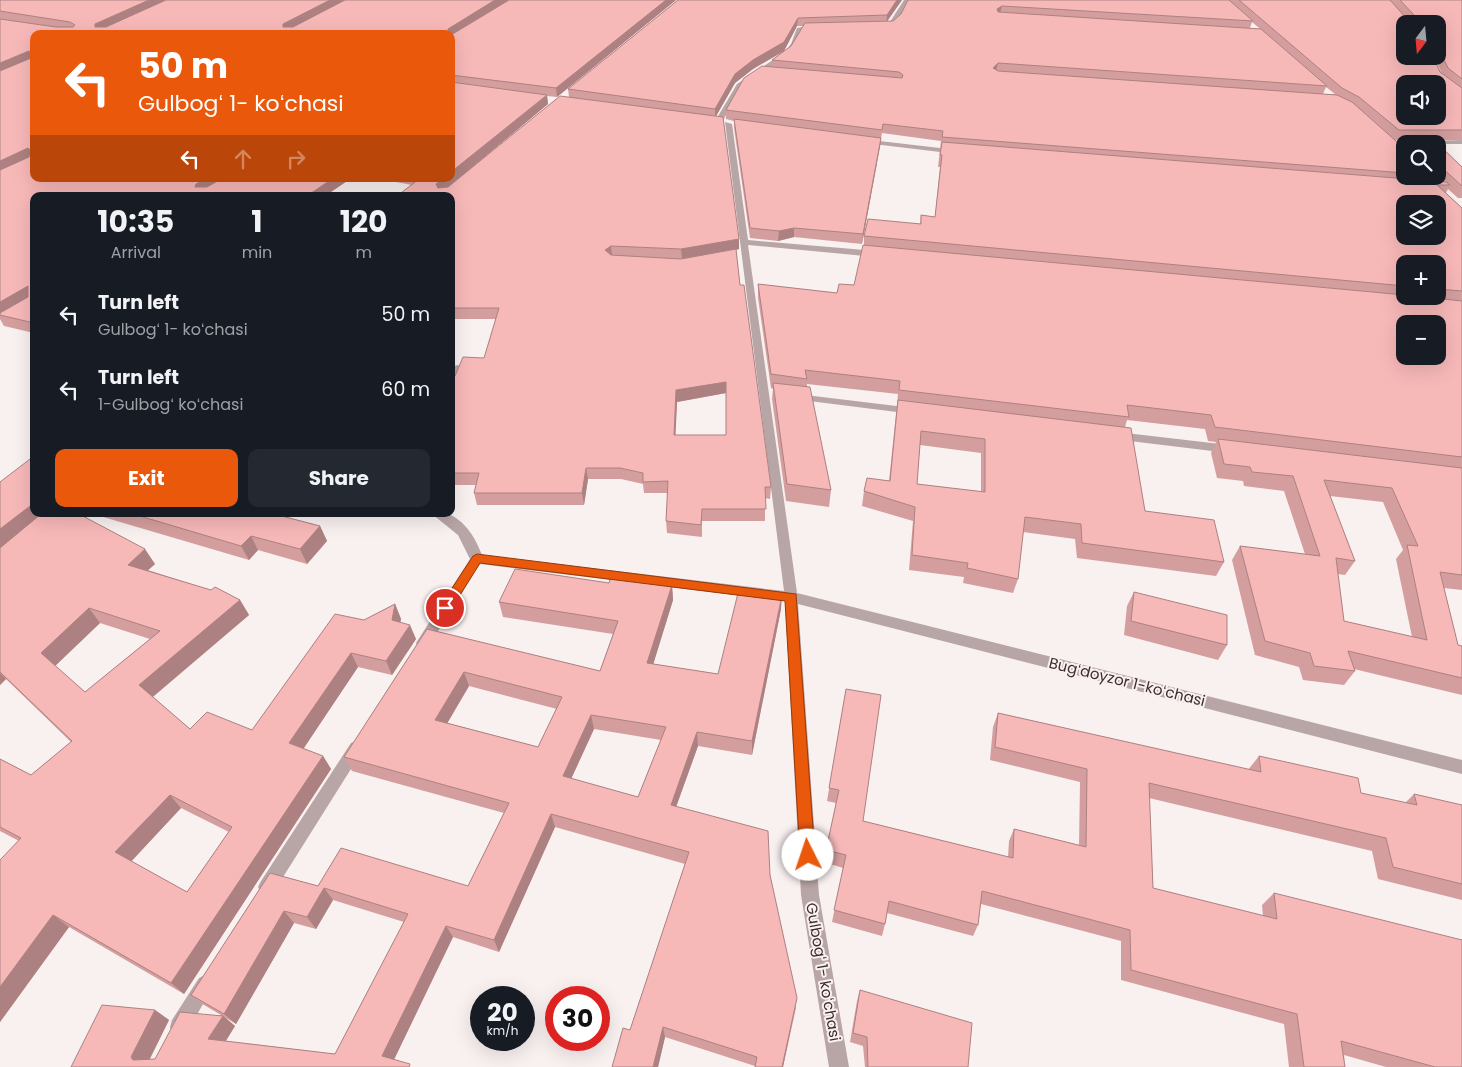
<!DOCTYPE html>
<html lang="en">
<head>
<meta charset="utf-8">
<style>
	:root { --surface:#171b24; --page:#242831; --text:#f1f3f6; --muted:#9ea1a6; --accent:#ea580c }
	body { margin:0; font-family:Poppins,sans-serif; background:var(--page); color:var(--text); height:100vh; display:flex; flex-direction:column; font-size:19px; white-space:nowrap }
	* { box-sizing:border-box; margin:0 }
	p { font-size:16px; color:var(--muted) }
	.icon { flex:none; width:28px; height:28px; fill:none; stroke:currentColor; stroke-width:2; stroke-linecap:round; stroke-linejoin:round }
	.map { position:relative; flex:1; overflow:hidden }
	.details { position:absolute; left:30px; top:192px; width:425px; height:325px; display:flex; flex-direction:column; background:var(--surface); border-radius:10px; box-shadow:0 5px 20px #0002 }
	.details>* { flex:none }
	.guide { position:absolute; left:30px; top:30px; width:425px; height:152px; border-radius:10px; box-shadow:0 5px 20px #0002; background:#ea580c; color:#fff; overflow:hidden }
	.needle { width:32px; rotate:196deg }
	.tools { position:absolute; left:1396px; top:15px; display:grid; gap:10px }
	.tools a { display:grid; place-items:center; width:50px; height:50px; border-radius:10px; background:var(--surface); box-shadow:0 5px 20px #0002; font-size:25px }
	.speed { position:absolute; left:470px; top:986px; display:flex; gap:10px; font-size:25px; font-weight:700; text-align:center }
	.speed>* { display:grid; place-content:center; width:65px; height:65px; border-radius:50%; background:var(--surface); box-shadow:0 5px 20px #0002; line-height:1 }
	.speed small { font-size:12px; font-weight:400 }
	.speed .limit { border:8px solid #d22; background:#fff; color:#111 }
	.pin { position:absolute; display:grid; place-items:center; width:42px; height:42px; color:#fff; margin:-21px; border:2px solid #fff; border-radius:50%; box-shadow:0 1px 5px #0007 }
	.me { position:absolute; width:55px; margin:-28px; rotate:356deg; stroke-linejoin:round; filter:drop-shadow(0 0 4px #0008) }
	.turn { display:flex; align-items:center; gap:18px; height:105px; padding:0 25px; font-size:22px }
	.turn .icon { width:65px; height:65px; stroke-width:2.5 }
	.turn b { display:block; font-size:35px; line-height:42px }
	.lanes { display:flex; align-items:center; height:48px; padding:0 25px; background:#0003; justify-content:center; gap:25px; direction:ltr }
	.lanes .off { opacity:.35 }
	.eta { display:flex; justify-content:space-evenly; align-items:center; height:85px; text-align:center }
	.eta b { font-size:30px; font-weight:700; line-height:35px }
	.action { display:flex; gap:10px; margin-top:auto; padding:10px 25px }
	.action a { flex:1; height:58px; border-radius:10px; background:var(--accent); color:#fff; font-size:20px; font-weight:700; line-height:58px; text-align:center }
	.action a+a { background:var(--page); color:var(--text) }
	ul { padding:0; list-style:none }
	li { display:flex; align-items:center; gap:15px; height:75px; padding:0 25px }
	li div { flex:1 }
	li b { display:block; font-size:19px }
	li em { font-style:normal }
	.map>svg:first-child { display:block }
</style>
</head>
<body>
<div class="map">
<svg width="1462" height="1067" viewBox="0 0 1462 1067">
	<rect width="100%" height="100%" fill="#f9f0f0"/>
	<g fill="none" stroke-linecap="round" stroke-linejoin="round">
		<g fill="#b8a5a5" fill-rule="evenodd">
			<path d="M904,0H910L897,22L890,28H886Z"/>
			<path d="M818,24L820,27L802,30C790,65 767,64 743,85C734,94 728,112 722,123L715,125L714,123L737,84L785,52L791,44L797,28Z"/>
			<path d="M725,122L732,124L748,240L876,251L880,254L876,257L748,245L797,593L1462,760V774L798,604L819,895L849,1067H829L801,895L785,601L480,564L428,647L423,649L418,647L416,643L470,559L458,535L432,514C437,514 444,513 448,514C465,520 476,539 482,555L784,591Z"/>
			<path d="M862,139L957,150L961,152L957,154L865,143L861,141Z"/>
			<path d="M1462,140V144H1405V146H1392L1388,144L1392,142Z"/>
			<path d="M458,365L463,368L456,387L451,390V372L454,366Z"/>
			<path d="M797,394L913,408L918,411L913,414L793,399L792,397L793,395Z"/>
			<path d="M1117,432L1229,445L1235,449L1229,453L1113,439L1111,436Z"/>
			<path d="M356,741L361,743L364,748L361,753L273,893L267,895L261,893L258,887L261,881L351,743Z"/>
			<path d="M205,975L211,978L214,984L211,990L186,1034L179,1036L172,1034L170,1027L172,1020L199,978Z"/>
		</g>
	</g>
	<g fill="#d49e9e" fill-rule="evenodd">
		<path d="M0,0H676L557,97L547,96L548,104L448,187L569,97L568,89L678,0H902L887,21H893L901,14L908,0H1462V140H1433L1437,144H1405L1407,140H1395L1403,147L1405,144V176H1438V144L1462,167V198H1458L1448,189L1446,193L1462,208V590L1444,588L1458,645L1462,646V695L1354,669L1355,671L1344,685L1303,680L1299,667L1255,655L1232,560L1240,546L1305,554L1284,491L1244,486L1243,481L1217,478L1211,453L1216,442L1208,441L1205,429L1127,420L1125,427L1145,511L1224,562L1216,576L1077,558L1075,539L1023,532L1018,579L1013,593L963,583L964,577L909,570L913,521L862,506L864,491L889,481L898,394L807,384V387L831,490L829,507L786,501L772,399L773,389L771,388L758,298V284L837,293L854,285L864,245V236L920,224L921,215L935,217L940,167H938L941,141L882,133L862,244L794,237L778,241L750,238L734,128V121L726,119V110L771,67L772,60L791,46L803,26H797L784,51L753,69L735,83L716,116L739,249L736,250L740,285L771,487L770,499L765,498V521H702V537L667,533L666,521L668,493H644L643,484L621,479H588L584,505H477L474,493L476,485H451V378L484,358L496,319H451V196L412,185L380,179H451V34L34,179H350L325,196H34V333L4,326L0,319ZM1252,22L1258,27L1260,29L1250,28ZM1405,24H1438V56H1433L1442,73ZM1326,87L1335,94H1323ZM1435,177L1440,182L1433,181ZM1405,264H1438V296H1405ZM726,393V435H675L677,402ZM920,445L981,453V492L917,484ZM1330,496L1383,502L1403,550L1396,559L1412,637L1344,621L1338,574L1345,575L1355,561Z"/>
		<path d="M0,482L34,514L86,518L155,564L148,570L240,600L249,615L153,697L190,729L252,730L364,620L395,604L401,619L400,622L416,639L392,675L358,667L303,748L323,756L331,769L184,994L69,927L0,1022V860L19,841L0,831V759L31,775L71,742L6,679L0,685ZM100,623L150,639L85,692L55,666ZM181,808L229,832L187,892L131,861Z"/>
		<path d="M93,514H274L320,526L327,541L307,564L258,550L249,560Z"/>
		<path d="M609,583L672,585L673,600L653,664L718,674L781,609L752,755L698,746L676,807L770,875L796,1008L783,1067H755V1066L665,1037L658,1067H612L630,1030L685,864L555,827L499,952L453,937L394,1059L71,1067L155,1010L169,1020L150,1059H155L221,1015L204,1005L191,995L270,873L318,886H468L504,813L352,771L344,757L427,629L600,671L613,634L503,617L499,602ZM469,686L557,709L538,747L447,723ZM594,729L661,740L638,797L571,779ZM333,900L404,922L335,1054L226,1041L235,1026L226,1018L236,1024L294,923L316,929Z"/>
		<path d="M1134,592L1227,645L1218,660L1124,635L1127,606Z"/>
		<path d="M846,689L863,821L1008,857L1009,841L1014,829L1079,845L1080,782L990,760L993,727L998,713L1248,770L1259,756L1361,793L1405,803L1414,794L1462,805V900L1378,879L1372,851L1149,798L1153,888L1263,916L1262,905L1274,893L1462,1067H1386L1344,1055L1345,1067H1289L1284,1024L1121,980V941L981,904L978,925L973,936L887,913L885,924L882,936L832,922L843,868L824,862L836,803L827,801Z"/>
		<path d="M860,990L968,1067H865L863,1046L850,1042L857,1001Z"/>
	</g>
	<g fill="#ad8181">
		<path d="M149,0H170L99,32L95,27V24Z"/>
		<path d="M330,0H348L286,32L283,27V24Z"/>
		<path d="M495,0H509L451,37V34H448V29Z"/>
		<path d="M666,0H676L557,97L556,88Z"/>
		<path d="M897,0H902L886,23L887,15Z"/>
		<path d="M1002,6L1000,14L997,9Z"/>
		<path d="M798,18L797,26L784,51L753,69L735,83L715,118V109L735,74Z"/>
		<path d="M29,51L33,60L0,74V63Z"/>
		<path d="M998,63L996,72L993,68Z"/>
		<path d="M547,95L548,104L439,195L436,184L443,179H451V172Z"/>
		<path d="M881,138L880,147L862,244L863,234Z"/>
		<path d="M28,148L33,158L0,174V161Z"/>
		<path d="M205,179H225L200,196L195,187L196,184Z"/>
		<path d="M332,179H350L325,196H307Z"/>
		<path d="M794,228V237L778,241L779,231Z"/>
		<path d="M739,239V249L682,260L681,249Z"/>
		<path d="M611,246L612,256L605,250Z"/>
		<path d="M28,286L34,296L0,315V302Z"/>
		<path d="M726,382V393L677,402L675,447L674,435L676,390Z"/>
		<path d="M586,468L588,479L584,505L582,493Z"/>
		<path d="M34,503V514H49L0,554V529Z"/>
		<path d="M75,514H88L83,525Z"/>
		<path d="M320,526L327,541L307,564L300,549Z"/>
		<path d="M251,536L258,550L249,560L241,546Z"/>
		<path d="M145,549L155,564L138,579L128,565Z"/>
		<path d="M672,585L673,600L649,678L647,663Z"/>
		<path d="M782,595L781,609L752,755V741Z"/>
		<path d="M240,600L249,615L150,699L139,685Z"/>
		<path d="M395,604L401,619L398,635L392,620Z"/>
		<path d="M89,608L100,623L54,667L41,653Z"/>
		<path d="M410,625L416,639L392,675L386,661Z"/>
		<path d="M351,653L358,667L298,757L289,743Z"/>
		<path d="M464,672L469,686L441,734L435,720Z"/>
		<path d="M0,673L6,679L0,685Z"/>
		<path d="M591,715L594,729L566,790L563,776Z"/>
		<path d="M697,732L698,746L672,818L671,805Z"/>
		<path d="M323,756L331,769L184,994L171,983Z"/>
		<path d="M170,795L181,808L128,865L115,852Z"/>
		<path d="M551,814L555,827L499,952L494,940Z"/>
		<path d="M324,888L333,900L316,929L307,917Z"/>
		<path d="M284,911L294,923L236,1024L224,1014Z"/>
		<path d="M53,915L69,927L0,1022V987Z"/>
		<path d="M446,926L453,937L391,1066L382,1056Z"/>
		<path d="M797,998L783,1067H782Z"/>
		<path d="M155,1010L169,1020L146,1066L133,1060L131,1057Z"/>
		<path d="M223,1016L235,1026L221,1048L208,1039Z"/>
		<path d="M663,1027L665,1037L658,1067H653Z"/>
	</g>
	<g fill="#f7b8b8" stroke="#ad8181" fill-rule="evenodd">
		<path d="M0,0H149L95,24V27H106L166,0H330L283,24V27H293L345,0H495L448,29V34H34V179H205L196,184L195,187H207L221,179H332L307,196H34V323L0,315V313L28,297V286L0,302V170L29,157L30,150L28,148L0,161V71L31,58V53L29,51L0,63V19L56,27H73L75,25L70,22L0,11Z"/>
		<path d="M509,0H666L556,88L451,75V35Z"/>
		<path d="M678,0H897L887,15L798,18L784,42L753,60L735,74L715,109L568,89Z"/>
		<path d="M908,0H1229L1253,21L1002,6L997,9L998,12L1261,29L1327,86L998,63L993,68L998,71L1337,95L1352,102L1405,149V173L942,137L943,131L883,124L882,130L726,110L744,78L762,66L902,78L903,75L899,72L772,60L791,46L805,23L893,21L901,14Z"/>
		<path d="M1239,0H1390L1406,18L1414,17L1413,14L1400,0H1462V79L1448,68L1438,47V24H1405V56H1433L1440,72L1462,88V130H1399L1359,97L1342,88ZM1405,84H1438V116H1405Z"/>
		<path d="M451,82L547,95L451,172Z"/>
		<path d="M560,96L723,117L739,239L681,249L611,246L605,250L611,255L681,259L736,249L740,285H744L771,487H765L766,509H702L701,525L666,521L668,481L643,482V473L620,468H586L582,493H474L479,473H451V378L455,376L463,357L484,358L499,308H451V196H397L419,179H443L436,184L438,188L448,187ZM726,382V435H674L676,390Z"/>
		<path d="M734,119L881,138L863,234L794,228L779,231L750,228Z"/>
		<path d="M1429,136L1437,144H1412V142L1408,138Z"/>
		<path d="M942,142L1446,182L1450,185H1437L1462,208V291L1438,289V264H1405V286L864,236L868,219L921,224V215L935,217L942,155H940ZM1405,204H1438V236H1405Z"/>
		<path d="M1438,144L1462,167V186L1438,164Z"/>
		<path d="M863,245L1405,295V296H1416L1462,301V457L1215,427L1211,415L1127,405L1129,417L899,390L900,381L805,370L807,379L771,374L758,284L837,293L839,284L854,285ZM1405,324H1438V356H1405Z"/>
		<path d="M773,383L810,387L831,490L787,484Z"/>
		<path d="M898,400L1131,428L1145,511L1214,520L1224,562L1082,543L1081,524L1025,517L1018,579L967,568L968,563L912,555L915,507L864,491L867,478L890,481ZM921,431L985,439V492L917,484Z"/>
		<path d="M1218,439L1462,468V575L1440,572L1458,645L1462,646V678L1348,651L1355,671L1314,666L1310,653L1265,641L1240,546L1320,556L1293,476L1252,472L1250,467L1224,464ZM1324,480L1392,488L1418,546L1407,545L1427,640L1344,621L1336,558L1355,561Z"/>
		<path d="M34,456V503L0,529V482Z"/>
		<path d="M41,514H79L145,549L128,565L211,590L215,587L240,600L139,685L190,729L207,712L252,730L335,614L364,620L395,604L392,620L410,625L386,661L351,653L289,743L323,756L171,983L53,915L0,987V860L21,838L0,827V759L31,775L72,741L0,672V548ZM89,608L160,631L85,692L41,653ZM170,795L232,827L187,892L115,852Z"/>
		<path d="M133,514H274L320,526L300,549L251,536L241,546Z"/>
		<path d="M515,569L609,583L611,576L672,585L647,663L718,674L739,589L782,595L752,741L697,732L671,805L768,831L770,875L797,998L782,1067H755L757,1057L663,1027L653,1067H612L623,1028L630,1030L689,852L551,814L494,940L446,926L382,1056L410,1064L409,1067H71L102,1005L155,1010L131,1057L133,1060L155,1059L180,1012L223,1016L208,1039L335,1054L408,914L324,888L307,917L284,911L224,1014L191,995L270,873L318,886L341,848L468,886L509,803L344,757L427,629L600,671L618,621L499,602ZM464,672L562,697L538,747L435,720ZM591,715L666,727L638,797L563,776Z"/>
		<path d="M1134,592L1227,615V645L1131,621Z"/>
		<path d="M846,689L881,695L863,821L1013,858L1014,829L1086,847L1087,769L995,747L998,713L1261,772L1259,756L1358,778L1361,793L1417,805L1414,794L1462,805V884L1393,867L1386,838L1149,783L1153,888L1277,919L1274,893L1462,940V1067H1435L1341,1041L1345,1067H1304L1297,1014L1131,970L1130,930L982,891L978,925L889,901L885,924L834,910L846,855L826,850L839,790L829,788Z"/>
		<path d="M860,990L972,1023L968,1067H868L867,1037L853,1033Z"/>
	</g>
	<path fill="#ea580c" stroke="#983908" d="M477,554L796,594L815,855L813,860L808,863L802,860L800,855L785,601L480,563L450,611H441L439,608L441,605L473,556Z"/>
	<g text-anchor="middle" stroke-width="4" stroke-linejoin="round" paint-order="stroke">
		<g font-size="15" fill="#3e2d2e" stroke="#f9f0f0">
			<text transform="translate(1127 682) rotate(14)" y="5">Bugʻdoyzor 1-koʻchasi</text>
			<text transform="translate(823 972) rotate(80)" y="5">Gulbogʻ 1- koʻchasi</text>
		</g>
	</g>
</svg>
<div class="tools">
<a><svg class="needle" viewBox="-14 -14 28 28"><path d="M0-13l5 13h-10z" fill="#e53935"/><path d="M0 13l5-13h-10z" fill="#9ea1a6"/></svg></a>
<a><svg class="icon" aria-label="sound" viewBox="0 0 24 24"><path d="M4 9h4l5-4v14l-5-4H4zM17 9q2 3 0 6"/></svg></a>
<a><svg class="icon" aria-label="search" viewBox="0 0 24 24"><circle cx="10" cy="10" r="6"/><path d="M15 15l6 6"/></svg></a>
<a><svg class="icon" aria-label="layers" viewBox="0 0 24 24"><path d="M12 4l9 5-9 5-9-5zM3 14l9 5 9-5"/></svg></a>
<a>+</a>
<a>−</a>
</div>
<div class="speed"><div>20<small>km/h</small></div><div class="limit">30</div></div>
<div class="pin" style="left:445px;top:608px;background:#d93025"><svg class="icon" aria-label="arrive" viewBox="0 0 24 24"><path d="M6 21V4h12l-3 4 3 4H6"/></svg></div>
<svg class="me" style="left:808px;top:855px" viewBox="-20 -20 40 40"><circle r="19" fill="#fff"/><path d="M0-13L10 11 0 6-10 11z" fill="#ea580c"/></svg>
<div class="guide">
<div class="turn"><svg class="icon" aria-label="left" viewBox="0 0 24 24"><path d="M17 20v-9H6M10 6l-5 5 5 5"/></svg><div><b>50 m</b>Gulbogʻ 1- koʻchasi</div></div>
<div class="lanes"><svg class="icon" aria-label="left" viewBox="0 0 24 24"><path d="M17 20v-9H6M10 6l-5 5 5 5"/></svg><svg class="icon off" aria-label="ahead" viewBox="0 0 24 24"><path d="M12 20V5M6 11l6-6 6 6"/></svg><svg class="icon off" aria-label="right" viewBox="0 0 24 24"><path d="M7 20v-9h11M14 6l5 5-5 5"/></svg></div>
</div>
<section class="details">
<div class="eta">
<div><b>10:35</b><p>Arrival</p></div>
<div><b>1</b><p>min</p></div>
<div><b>120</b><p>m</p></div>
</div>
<ul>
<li><svg class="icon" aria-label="left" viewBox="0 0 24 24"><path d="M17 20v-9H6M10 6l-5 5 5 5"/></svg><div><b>Turn left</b><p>Gulbogʻ 1- koʻchasi</p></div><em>50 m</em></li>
<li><svg class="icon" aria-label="left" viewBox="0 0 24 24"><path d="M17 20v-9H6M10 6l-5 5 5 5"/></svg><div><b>Turn left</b><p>1-Gulbogʻ koʻchasi</p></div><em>60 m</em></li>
</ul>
<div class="action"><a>Exit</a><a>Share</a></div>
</section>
</div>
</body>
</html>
